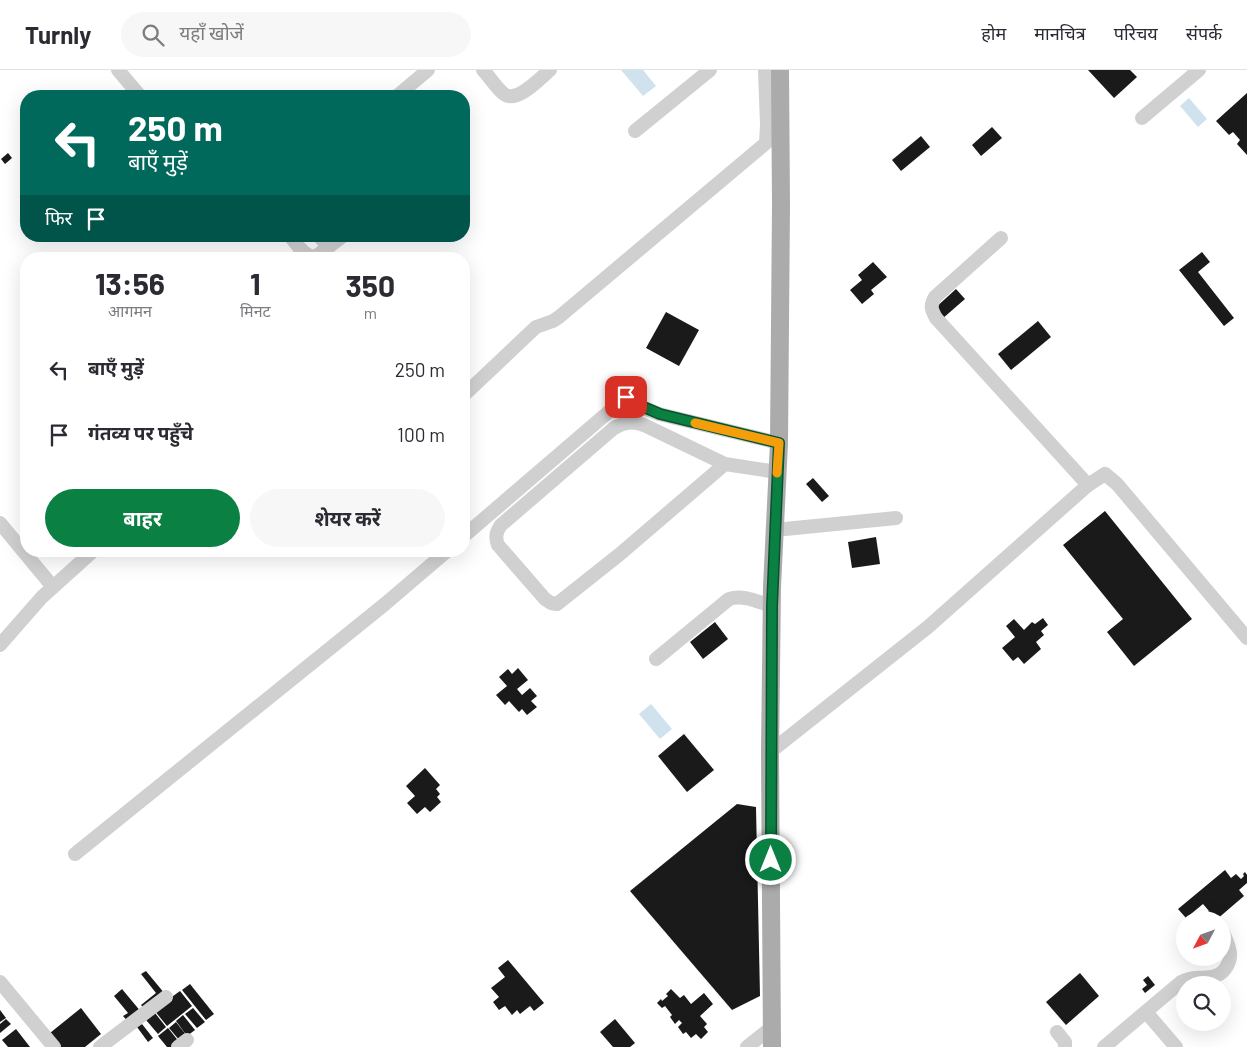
<!DOCTYPE html>
<html lang="hi">
<head>
<meta charset="utf-8">
<style>
	:root { --surface:#fff; --page:#f7f7f7; --text:#2b2b33; --muted:#7c7c81; --line:#e1e1e2; --accent:#0b8043 }
	body { margin:0; font-family:Barlow,"Noto Sans Devanagari",sans-serif; background:var(--page); color:var(--text); height:100vh; display:flex; flex-direction:column; font-size:19px; white-space:nowrap }
	* { box-sizing:border-box; margin:0 }
	p { font-size:16px; color:var(--muted) }
	.icon { flex:none; width:28px; height:28px; fill:none; stroke:currentColor; stroke-width:2; stroke-linecap:round; stroke-linejoin:round }
	.map { position:relative; flex:1; overflow:hidden }
	.drawer { position:absolute; left:20px; top:182px; width:450px; height:305px; display:flex; flex-direction:column; background:var(--surface); border-radius:20px; box-shadow:0 5px 20px #0002 }
	.drawer>* { flex:none }
	.hud { position:absolute; left:20px; top:20px; width:450px; height:152px; border-radius:20px; box-shadow:0 5px 20px #0002; background:#00695c; color:#fff; overflow:hidden }
	.needle { width:32px; rotate:229deg }
	.fabs { position:absolute; left:1176px; top:841px; display:grid; gap:10px }
	.fabs a { display:grid; place-items:center; width:55px; height:55px; border-radius:50%; background:var(--surface); box-shadow:0 5px 20px #0002; font-size:25px }
	.pin { position:absolute; display:grid; place-items:center; width:42px; height:42px; color:#fff; margin:-21px; border-radius:10px; box-shadow:0 2px 8px #0006 }
	.me { position:absolute; width:55px; margin:-28px; rotate:0deg; stroke-linejoin:round; filter:drop-shadow(0 0 4px #0008) }
	.turn { display:flex; align-items:center; gap:18px; height:105px; padding:0 25px; font-size:22px }
	.turn .icon { width:65px; height:65px; stroke-width:2.5 }
	.turn b { display:block; font-size:35px; line-height:42px }
	.then { display:flex; align-items:center; height:48px; padding:0 25px; background:#0003; gap:10px; font-size:19px }
	.eta { display:flex; justify-content:space-evenly; align-items:center; height:85px; text-align:center }
	.eta b { font-size:30px; font-weight:700; line-height:35px }
	.cta { display:flex; gap:10px; margin-top:auto; padding:10px 25px }
	.cta a { flex:1; height:58px; border-radius:30px; background:var(--accent); color:#fff; font-size:20px; font-weight:700; line-height:58px; text-align:center }
	.cta a+a { background:var(--page); color:var(--text) }
	ul { padding:0; list-style:none }
	li { display:flex; align-items:center; gap:15px; height:65px; padding:0 25px }
	li div { flex:1 }
	li b { display:block; font-size:19px }
	li em { font-style:normal }
	header { display:flex; align-items:center; gap:30px; box-sizing:border-box; height:70px; padding:0 25px; background:var(--surface); border-bottom:1px solid var(--line) }
	header strong { font-size:24px }
	nav { display:flex; gap:28px; margin-inline-start:auto; font-size:18px }
	.search { width:350px; height:45px; background:var(--page); display:flex; align-items:center; gap:12px; box-sizing:border-box; padding:0 18px; border-radius:28px; color:var(--muted); font-size:19px }
	.map>svg:first-child { display:block }
</style>
</head>
<body>
<header>
<strong>Turnly</strong>
<div class="search"><svg class="icon" aria-label="search" viewBox="0 0 24 24"><circle cx="10" cy="10" r="6"/><path d="M15 15l6 6"/></svg>यहाँ खोजें</div>
<nav><a>होम</a><a>मानचित्र</a><a>परिचय</a><a>संपर्क</a></nav>
</header>
<div class="map">
<svg width="1247" height="977" viewBox="0 0 1247 977">
	<rect width="100%" height="100%" fill="#fff"/>
	<g fill="#cfe2ee">
		<path d="M621,0H643L656,16L643,26Z"/>
		<path d="M1189,28L1207,49L1198,57L1180,36Z"/>
		<path d="M651,634L672,659L660,669L639,644Z"/>
	</g>
	<g fill="#1a1a1a">
		<path d="M1088,0H1130L1137,7L1114,28Z"/>
		<path d="M1247,23V85L1237,74L1240,70L1233,62L1229,65L1216,51Z"/>
		<path d="M992,57L1002,68L981,86L972,75Z"/>
		<path d="M921,66L930,77L901,101L892,90Z"/>
		<path d="M8,83L12,88L5,94L1,89Z"/>
		<path d="M1202,182L1210,192L1198,202L1234,248L1224,256L1179,200Z"/>
		<path d="M873,192L887,207L871,220L874,224L862,234L850,220L862,210L858,205Z"/>
		<path d="M956,219L965,229L942,249L934,239Z"/>
		<path d="M666,242L699,260L679,296L646,278Z"/>
		<path d="M1038,251L1051,267L1011,300L998,284Z"/>
		<path d="M813,408L829,426L822,432L806,414Z"/>
		<path d="M1105,441L1192,549L1134,596L1107,562L1123,549L1063,475Z"/>
		<path d="M876,467L880,494L852,498L848,472Z"/>
		<path d="M1043,548L1048,555L1041,561L1044,565L1036,572L1041,579L1024,594L1018,587L1013,591L1002,578L1015,567L1006,556L1014,549L1024,560L1032,552L1035,554Z"/>
		<path d="M715,552L728,569L703,589L690,572Z"/>
		<path d="M518,598L528,610L517,619L522,625L530,618L537,626L531,631L537,637L527,645L522,639L519,642L509,631L505,635L496,625L507,616L499,607L508,599L512,604Z"/>
		<path d="M684,664L714,700L687,722L658,686Z"/>
		<path d="M425,698L440,715L436,719L440,724L437,727L441,732L430,742L425,737L417,744L407,733L415,726L406,716Z"/>
		<path d="M737,734L756,737L760,926L732,940L630,821Z"/>
		<path d="M1225,800L1231,808L1236,804L1241,809L1244,806L1243,804L1245,802L1247,805V813L1239,820L1244,826L1216,850H1205L1200,845L1202,843L1204,845L1209,841L1203,834L1186,848L1178,839Z"/>
		<path d="M508,890L544,933L534,941L530,936L520,944L517,940L512,945L505,936L499,940L493,932L499,927L491,918L505,907L498,898Z"/>
		<path d="M146,901L165,924L145,940L141,935L156,923L141,904Z"/>
		<path d="M1080,903L1099,926L1066,955L1046,932Z"/>
		<path d="M1148,906L1155,915L1145,923L1142,919L1147,915L1143,910Z"/>
		<path d="M190,914L214,944L206,950L182,920Z"/>
		<path d="M122,919L142,943L130,954L123,946L128,943L114,926Z"/>
		<path d="M671,919L680,928L684,925L691,934L704,923L713,934L700,946L707,954L704,957L708,962L701,969L696,964L691,968L686,962L683,964L678,957L682,953L679,950L675,954L670,947L672,945L665,936L662,938L657,933L661,929L662,931L668,926L666,924Z"/>
		<path d="M180,921L192,936L167,956L154,940Z"/>
		<path d="M81,938L101,964L85,977H61L50,963Z"/>
		<path d="M193,938L205,952L197,958L185,944Z"/>
		<path d="M0,940L6,948L0,952Z"/>
		<path d="M155,943L166,957L158,964L146,950Z"/>
		<path d="M183,945L195,960L187,966L176,951Z"/>
		<path d="M6,949L11,954L0,963V954Z"/>
		<path d="M615,949L635,973L630,977H613L600,962Z"/>
		<path d="M176,952L187,966L180,971L169,958Z"/>
		<path d="M142,954L153,968L148,972L137,957Z"/>
		<path d="M168,958L180,973L174,977H167L158,966Z"/>
		<path d="M16,959L30,977H8L2,970Z"/>
	</g>
	<g fill="none" stroke-linecap="round" stroke-linejoin="round">
		<g stroke="#d0d0d0" stroke-width="14">
			<path d="M118,0L140,26"/>
			<path d="M483,0C490,7 496,18 504,24C517,34 540,8 550,0"/>
			<path d="M397,26L428,0"/>
			<path d="M1142,48L1199,0"/>
			<path d="M635,61L710,0"/>
			<path d="M290,166C297,174 304,187 315,187L343,166"/>
			<path d="M319,166L329,177"/>
			<path d="M1001,168L935,227C930,236 931,239 936,248L1088,415"/>
			<path d="M464,325L536,257L553,251L559,247L766,73L767,55L765,0"/>
			<path d="M725,394L620,484L557,534L551,533L545,529L498,475C495,467 496,462 501,455L614,358C625,352 632,351 644,355L725,394L777,402"/>
			<path d="M0,453L53,517"/>
			<path d="M775,460L896,448"/>
			<path d="M464,466L626,327L644,338L659,344L779,373"/>
			<path d="M0,575L42,527L93,481"/>
			<path d="M656,589L729,529C743,524 758,532 772,536"/>
			<path d="M770,682L928,557L1088,415L1105,404L1117,414L1247,568"/>
			<path d="M75,784L385,534L447,481"/>
			<path d="M0,912L54,977"/>
			<path d="M1146,942L1176,977"/>
			<path d="M1057,962L1065,972V977"/>
			<path d="M100,977L166,927"/>
			<path d="M178,977L187,970"/>
			<path d="M747,977L771,958"/>
			<path d="M1104,977L1181,912C1191,906 1201,909 1212,907C1217,906 1222,903 1225,899C1235,886 1228,875 1223,862"/>
		</g>
		<path stroke="#ababab" stroke-width="18" d="M772,977L770,682L772,517L779,373L781,135L780,0"/>
	</g>
	<g fill="none" stroke-linecap="round" stroke-linejoin="round">
		<g stroke="#07532c" stroke-width="12">
			<path id="route" d="M626,327L632,332L660,344L779,373L772,536L771,790"/>
		</g>
		<use href="#route" stroke="#0b8043" stroke-width="9"/>
		<path stroke="#f59e0b" stroke-width="9" d="M695,353L779,373L777,403"/>
	</g>
</svg>
<div class="fabs">
<a><svg class="needle" viewBox="-14 -14 28 28"><path d="M0-13l5 13h-10z" fill="#e53935"/><path d="M0 13l5-13h-10z" fill="#7c7c81"/></svg></a>
<a><svg class="icon" aria-label="search" viewBox="0 0 24 24"><circle cx="10" cy="10" r="6"/><path d="M15 15l6 6"/></svg></a>
</div>
<div class="pin" style="left:626px;top:327px;background:#d93025"><svg class="icon" aria-label="arrive" viewBox="0 0 24 24"><path d="M6 21V4h12l-3 4 3 4H6"/></svg></div>
<svg class="me" style="left:771px;top:790px" viewBox="-20 -20 40 40"><circle r="17" fill="#0b8043" stroke="#fff" stroke-width="3"/><path d="M0-11L8 9 0 5-8 9z" fill="#fff"/></svg>
<div class="hud">
<div class="turn"><svg class="icon" aria-label="left" viewBox="0 0 24 24"><path d="M17 20v-9H6M10 6l-5 5 5 5"/></svg><div><b>250 m</b>बाएँ मुड़ें</div></div>
<div class="then">फिर<svg class="icon" aria-label="arrive" viewBox="0 0 24 24"><path d="M6 21V4h12l-3 4 3 4H6"/></svg></div>
</div>
<section class="drawer">
<div class="eta">
<div><b>13:56</b><p>आगमन</p></div>
<div><b>1</b><p>मिनट</p></div>
<div><b>350</b><p>m</p></div>
</div>
<ul>
<li><svg class="icon" aria-label="left" viewBox="0 0 24 24"><path d="M17 20v-9H6M10 6l-5 5 5 5"/></svg><div><b>बाएँ मुड़ें</b></div><em>250 m</em></li>
<li><svg class="icon" aria-label="arrive" viewBox="0 0 24 24"><path d="M6 21V4h12l-3 4 3 4H6"/></svg><div><b>गंतव्य पर पहुँचे</b></div><em>100 m</em></li>
</ul>
<div class="cta"><a>बाहर</a><a>शेयर करें</a></div>
</section>
</div>
</body>
</html>
